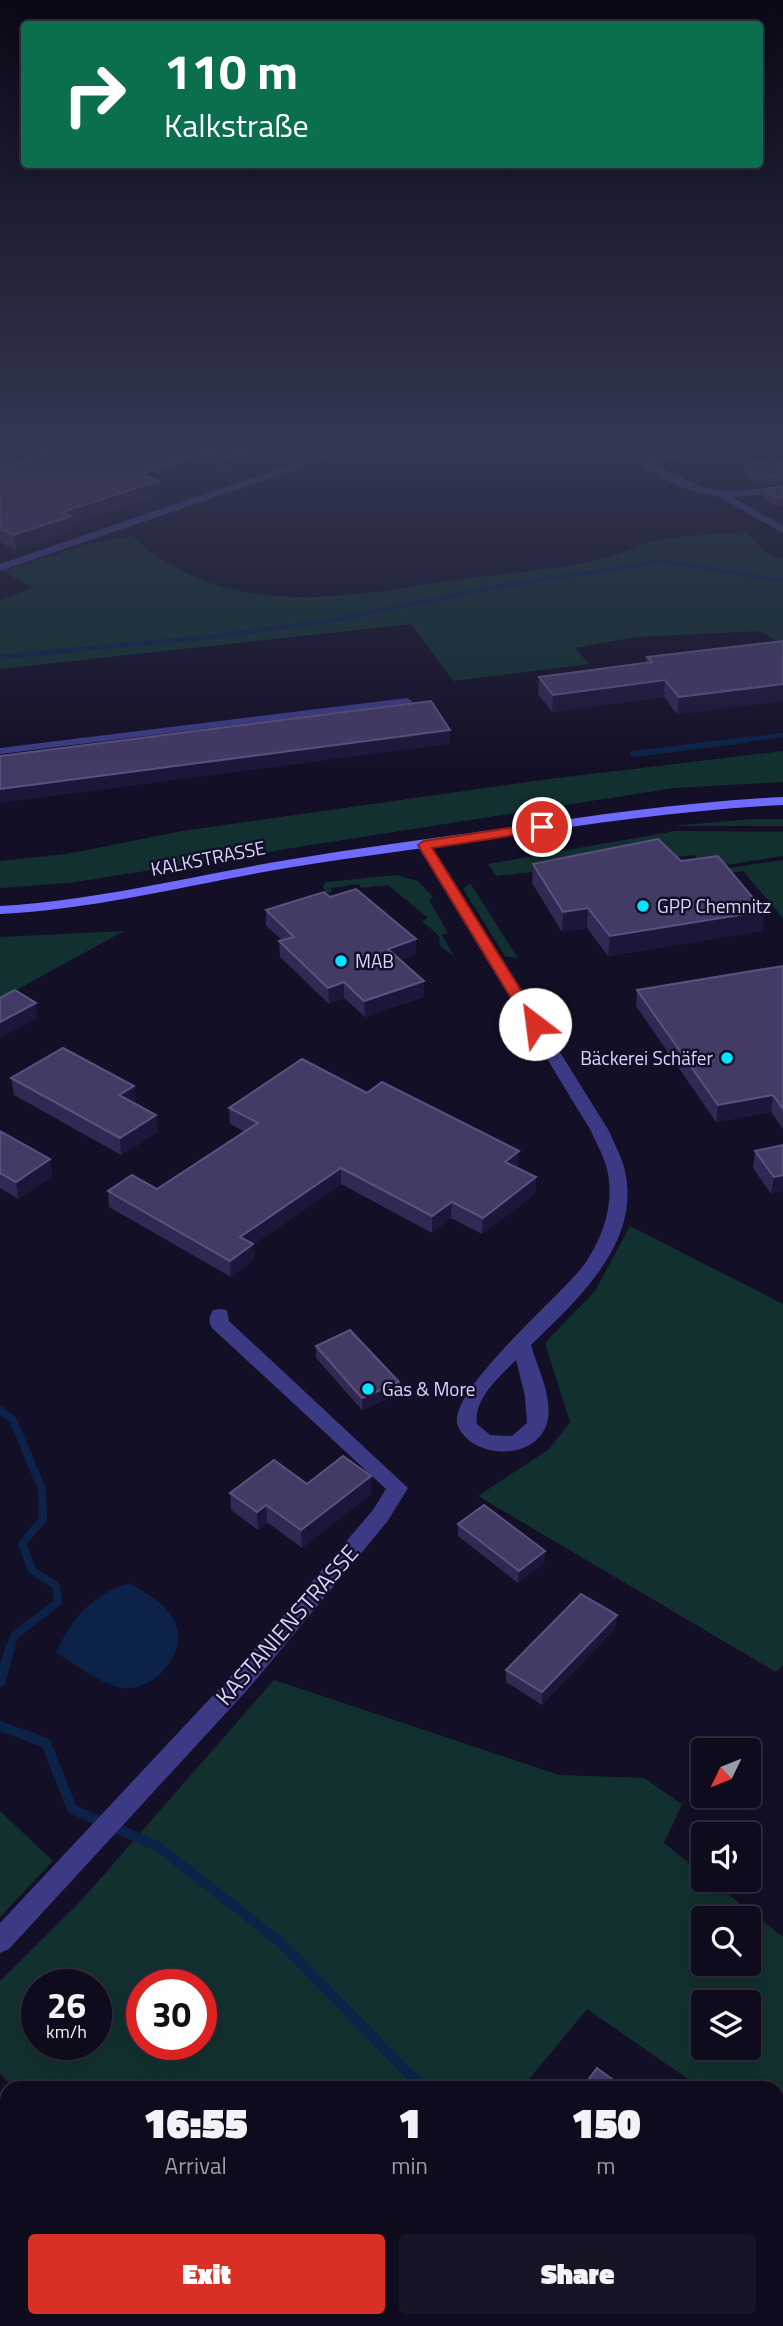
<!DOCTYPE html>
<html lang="en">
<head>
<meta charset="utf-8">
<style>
	:root { --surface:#0e0b1c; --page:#171425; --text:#f1f3f6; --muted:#9b9ba3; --line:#2e2b3b; --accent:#d93025 }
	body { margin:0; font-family:"Titillium Web",sans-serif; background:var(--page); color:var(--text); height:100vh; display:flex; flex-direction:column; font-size:26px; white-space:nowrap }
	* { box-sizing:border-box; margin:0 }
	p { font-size:23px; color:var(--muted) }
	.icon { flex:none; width:38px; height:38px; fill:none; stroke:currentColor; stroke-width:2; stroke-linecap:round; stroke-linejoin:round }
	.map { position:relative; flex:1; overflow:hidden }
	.panel { position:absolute; left:0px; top:2081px; width:784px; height:247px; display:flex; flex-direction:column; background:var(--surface); border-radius:21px 21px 0 0; box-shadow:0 4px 18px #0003,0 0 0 2px var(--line) }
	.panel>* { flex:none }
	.hud { position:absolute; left:21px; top:21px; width:742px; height:147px; border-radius:7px; box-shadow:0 4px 18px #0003,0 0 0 2px var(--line); background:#0b6e4f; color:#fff; overflow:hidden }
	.needle { width:46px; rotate:227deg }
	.controls { position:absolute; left:691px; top:1738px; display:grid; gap:14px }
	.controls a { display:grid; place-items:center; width:70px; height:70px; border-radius:7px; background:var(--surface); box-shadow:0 4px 18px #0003,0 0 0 2px var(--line); font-size:35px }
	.speed { position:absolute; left:21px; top:1969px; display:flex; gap:14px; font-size:35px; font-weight:700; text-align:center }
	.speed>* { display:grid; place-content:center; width:91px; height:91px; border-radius:50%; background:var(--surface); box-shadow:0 4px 18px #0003,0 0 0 2px var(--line); line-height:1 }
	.speed small { font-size:18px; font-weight:400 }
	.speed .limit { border:10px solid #d22; background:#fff; color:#111 }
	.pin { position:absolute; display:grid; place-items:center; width:60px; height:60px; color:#fff; margin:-30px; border:4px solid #fff; border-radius:50%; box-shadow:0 2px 7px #0007 }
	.me { position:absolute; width:77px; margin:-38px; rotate:330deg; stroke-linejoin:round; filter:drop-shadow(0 0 5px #0008) }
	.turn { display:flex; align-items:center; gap:24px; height:147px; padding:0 28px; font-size:32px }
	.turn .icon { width:91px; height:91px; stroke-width:2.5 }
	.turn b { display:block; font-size:49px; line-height:60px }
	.eta { display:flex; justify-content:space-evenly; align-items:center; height:119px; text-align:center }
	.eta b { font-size:42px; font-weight:800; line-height:49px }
	.button { display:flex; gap:14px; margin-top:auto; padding:14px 28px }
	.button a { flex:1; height:80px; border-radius:7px; background:var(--accent); color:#fff; font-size:28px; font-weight:800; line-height:80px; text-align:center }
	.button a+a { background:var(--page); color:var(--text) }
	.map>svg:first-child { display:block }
</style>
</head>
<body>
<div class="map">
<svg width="783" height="2326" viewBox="0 0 783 2326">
	<rect width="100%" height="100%" fill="#130f26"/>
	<g fill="#12302f" fill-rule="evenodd">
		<path d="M746,532L773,558H783V645L761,631L635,637L575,648L589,664L453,681L411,624L0,669V600L33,588L2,571L84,545L132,536C229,625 353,595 470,578C515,572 563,569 607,558C624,554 640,544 657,540C685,534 717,535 746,532Z"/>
		<path d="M783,751V782L674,788L69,883L0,888V861L66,854L182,831L549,779Z"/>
		<path d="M753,819H783V826H672Z"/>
		<path d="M675,831L783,832V856L702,869L695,855L496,876L488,864Z"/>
		<path d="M783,860V918L743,871L706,877L703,872Z"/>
		<path d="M397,875L418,881L433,897L429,900L448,933L442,935L454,956L440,946L439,936L422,921L428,918L388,885L361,888L359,884L331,888L332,892L326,893L323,886L326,882Z"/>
		<path d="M470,883L518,958L505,956L463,889Z"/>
		<path d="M124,931L0,999V937Z"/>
		<path d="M630,1226L783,1304V1665L776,1672L478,1496L549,1449L570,1422L545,1343L595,1291Z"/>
		<path d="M274,1680L559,1775L644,1778L682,1804L664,1843L703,1874L704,1880H710L783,1937V2108L777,2117V2088H701L587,2009L522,2088H13L0,2073V1981L79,1903ZM704,1918H749V1964H704ZM37,1984H96V2044H37ZM142,1984H201V2044H142ZM749,2002V2048H704V2002Z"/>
		<path d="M0,1811L53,1861L0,1917Z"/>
	</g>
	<path fill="#0c2248" d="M130,1583C147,1594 170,1605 177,1627C185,1655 154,1691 124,1688C100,1685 76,1664 56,1653C71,1619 93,1593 130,1583Z"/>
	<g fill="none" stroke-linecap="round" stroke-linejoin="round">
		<g stroke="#0c2248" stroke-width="4.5">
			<path d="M0,657L209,637L334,620L501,586L663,561L783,581"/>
			<path d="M732,741L783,735"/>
		</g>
		<path stroke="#0c2248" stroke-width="6" d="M633,754L746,740"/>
		<path stroke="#0c2248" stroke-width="8" d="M0,1410L13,1420L42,1489L43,1519L22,1544L32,1570L56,1586L58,1602L14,1636L10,1649"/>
		<g stroke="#0c2248" stroke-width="10">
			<path d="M0,1682L10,1648"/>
			<path d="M0,1726L46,1743L72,1809L157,1846L279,1941L423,2088"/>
			<path d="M653,2320L659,2326"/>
		</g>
		<g fill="#3d3a85" fill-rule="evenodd">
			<path d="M696,452H699V456L644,462L640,460L644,458Z"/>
			<path d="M717,492H723L783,526V533L717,496Z"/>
			<path d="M407,698L412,701L411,703L0,754V748Z"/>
		</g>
		<g fill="#3d3a85" fill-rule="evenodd">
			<path d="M298,442C311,442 327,450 337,449C351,447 362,442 376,442L0,571V564L324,453Z"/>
			<path d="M615,442H626L669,472L706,488L733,491L783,486V492C763,494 742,498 722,497C684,494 641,469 615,442Z"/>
			<path d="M424,841L431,845L609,1131C615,1146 624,1160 626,1177C638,1246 575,1302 531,1345C537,1367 554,1399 547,1423C536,1461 473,1460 458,1426C444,1393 565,1293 586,1262C602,1238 612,1210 609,1181C608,1163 598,1147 591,1131L417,845ZM516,1360L525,1396L527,1423L512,1436L490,1435L477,1424C473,1399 500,1376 516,1360Z"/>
			<path d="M220,1309L227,1310L229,1321L408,1488L387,1522L249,1688L9,1949L0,1953V1923L233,1674L373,1510L386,1489L212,1328C208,1321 209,1317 213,1310Z"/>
		</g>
		<path fill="#6f6bff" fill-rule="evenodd" d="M783,797V805C685,810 590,824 493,838C426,848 360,856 293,867C195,883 100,909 0,914V906C100,900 195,875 293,859C360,848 426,839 493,830C590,816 685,802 783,797Z"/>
	</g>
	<g fill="#312854">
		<path d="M57,442H298V449L227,472L210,466L159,483L160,495L72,524V531L16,550L0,542V468L39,455V448Z"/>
		<path d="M659,442H695L694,450L667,453Z"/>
		<path d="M783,462V484L755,486L743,472L744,464Z"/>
		<path d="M783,486V505H771L764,497L765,489Z"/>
		<path d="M783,641V701L677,714L664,697L552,712L538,694L539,677L646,663L647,657Z"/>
		<path d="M681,861L764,911L762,931L608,956L587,928L562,932L532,883L533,864Z"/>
		<path d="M266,910L416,954L400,960L424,981V997L365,1017L344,998L329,1004L280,957L279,941L282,940L266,926Z"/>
		<path d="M783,966V1129L771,1112L716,1122L636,1006L637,990Z"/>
		<path d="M11,1078L134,1086L136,1103H134L156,1115L158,1132L121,1155L14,1095Z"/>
		<path d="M367,1093L519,1151V1167L517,1168L536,1177L535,1194L482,1234L451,1218L432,1233L341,1184L253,1245L254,1260L231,1277L109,1207L108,1191L157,1189L245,1132L230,1124L229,1108Z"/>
		<path d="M0,1131L50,1159L52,1176L18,1199L0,1188Z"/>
		<path d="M783,1145L771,1194L753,1168L755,1151Z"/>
		<path d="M316,1346L399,1394L362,1410L316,1358Z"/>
		<path d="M371,1476V1494L302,1548L267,1522L258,1530L231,1510L230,1493Z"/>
		<path d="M458,1524L545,1551L544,1563L518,1583L458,1536Z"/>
		<path d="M617,1615L615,1628L542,1705L506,1682V1670Z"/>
		<path d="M7,2202V2289L3,2285L0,2287V2209Z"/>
		<path d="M35,2320H163L157,2326H40Z"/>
	</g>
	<g fill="#1d163a">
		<path d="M278,442H298V449L227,472V459Z"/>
		<path d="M689,442H695L694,450L667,453L668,444Z"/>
		<path d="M209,452L210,466L159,483L160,495L72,524V531L16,550L14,535L142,474Z"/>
		<path d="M665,680L664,697L552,712L553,695Z"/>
		<path d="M783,684V701L677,714L679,697Z"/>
		<path d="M450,730V744L0,803V789Z"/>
		<path d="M588,908L587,928L562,932L563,912Z"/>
		<path d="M764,911L762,931L608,956L610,936Z"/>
		<path d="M416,939V954L388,964V949Z"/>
		<path d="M424,981V997L365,1017L364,1001Z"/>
		<path d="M344,982V998L329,1004L328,988Z"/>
		<path d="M36,1003L38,1018L0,1038V1022Z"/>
		<path d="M134,1086L136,1103L121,1112L119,1095Z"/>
		<path d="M773,1095L771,1112L716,1122L718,1105Z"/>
		<path d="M156,1115L158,1132L121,1155L120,1138Z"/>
		<path d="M519,1151V1167L504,1178L505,1162Z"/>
		<path d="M50,1159L52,1176L18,1199L16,1182Z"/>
		<path d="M341,1168V1184L253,1245L254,1260L231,1277L230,1261L240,1237Z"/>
		<path d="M783,1175V1191L771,1194L774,1177Z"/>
		<path d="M536,1177L535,1194L482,1234L483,1218Z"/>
		<path d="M452,1202L451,1218L432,1233V1216Z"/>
		<path d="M399,1382V1394L362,1410V1398Z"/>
		<path d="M371,1476V1494L302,1548L301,1530Z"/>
		<path d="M266,1505L267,1522L258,1530L257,1512Z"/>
		<path d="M545,1551L544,1563L518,1583L519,1571Z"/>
		<path d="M617,1615L615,1628L542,1705V1692Z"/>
		<path d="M0,2273L3,2285L0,2287Z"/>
		<path d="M146,2320H163L157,2326H147Z"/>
	</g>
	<g fill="#433a66" stroke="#5a527e" stroke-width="2">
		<path d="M57,442H278L227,459L209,452L142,474L159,481L62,512L71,516L14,535L0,529V468L49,452L39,448Z"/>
		<path d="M666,442H689L668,444Z"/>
		<path d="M783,462V476L756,478L744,464Z"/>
		<path d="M783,486V497H772L765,489Z"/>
		<path d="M783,641V684L679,697L665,680L553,695L539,677L652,662L647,657Z"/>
		<path d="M431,701L450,730L0,789V756Z"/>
		<path d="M658,839L681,861L718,856L764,911L610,936L588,908L563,912L533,864Z"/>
		<path d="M356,889L416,939L388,949L424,981L364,1001L344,982L328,988L279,941L294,937L266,910L324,892L330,897Z"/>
		<path d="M783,966V1109L773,1095L718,1105L637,990Z"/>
		<path d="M15,990L36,1003L0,1022V998Z"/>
		<path d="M63,1048L134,1086L119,1095L156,1115L120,1138L11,1078Z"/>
		<path d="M302,1059L367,1093L382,1082L519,1151L505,1162L536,1177L483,1218L452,1202L432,1216L341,1168L240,1237L253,1244L230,1261L108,1191L132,1175L157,1189L258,1123L229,1108Z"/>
		<path d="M0,1131L50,1159L16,1182L0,1173Z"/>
		<path d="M783,1145V1175L774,1177L755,1151Z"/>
		<path d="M350,1330L399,1382L362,1398L316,1346Z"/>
		<path d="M343,1456L371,1476L301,1530L266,1505L257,1512L230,1493L274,1460L307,1484Z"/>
		<path d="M484,1505L545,1551L519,1571L458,1524Z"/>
		<path d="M581,1594L617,1615L542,1692L506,1670Z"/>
		<path d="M597,2068L624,2088H582Z"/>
		<path d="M7,2202V2276L0,2268V2209Z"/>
		<path d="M47,2320H150L154,2326H52Z"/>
	</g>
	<linearGradient id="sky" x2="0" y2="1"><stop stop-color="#0a0815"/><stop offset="0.58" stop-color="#333752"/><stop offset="1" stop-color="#333752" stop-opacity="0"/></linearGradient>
	<rect width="783" height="768" fill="url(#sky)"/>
	<path fill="#d93025" stroke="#8d1f18" stroke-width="2" d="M542,823L547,824V830L432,848L542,1024L535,1029L527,1024L418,845L424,841Z"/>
	<g fill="#00e5ff" stroke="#130f26" stroke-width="2.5">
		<circle cx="643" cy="906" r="7"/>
		<circle cx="341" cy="961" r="7"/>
		<circle cx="727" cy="1058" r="7"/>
		<circle cx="368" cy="1389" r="7"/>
	</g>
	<g text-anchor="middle" stroke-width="5" stroke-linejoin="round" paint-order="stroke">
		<g font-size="19" fill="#d9d4ff" stroke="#130f26">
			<text transform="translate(208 858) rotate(-11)" y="7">KALKSTRASSE</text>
		</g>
		<g font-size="19" fill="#d9d4ff" stroke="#130f26" text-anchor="start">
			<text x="657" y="913">GPP Chemnitz</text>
			<text x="355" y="968">MAB</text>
			<text x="713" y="1065" text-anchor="end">Bäckerei Schäfer</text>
			<text x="382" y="1396">Gas &amp; More</text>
		</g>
		<g font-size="23" fill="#d9d4ff" stroke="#130f26">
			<text transform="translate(287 1625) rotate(-49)" y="8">KASTANIENSTRASSE</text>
		</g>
	</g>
</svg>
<div class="controls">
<a><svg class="needle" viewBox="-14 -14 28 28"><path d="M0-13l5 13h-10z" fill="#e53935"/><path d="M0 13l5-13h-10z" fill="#9b9ba3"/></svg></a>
<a><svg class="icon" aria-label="sound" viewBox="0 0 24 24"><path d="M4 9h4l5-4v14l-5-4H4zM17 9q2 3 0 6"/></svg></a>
<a><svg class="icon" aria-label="search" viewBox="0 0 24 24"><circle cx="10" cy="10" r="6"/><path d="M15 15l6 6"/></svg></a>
<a><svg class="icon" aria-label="layers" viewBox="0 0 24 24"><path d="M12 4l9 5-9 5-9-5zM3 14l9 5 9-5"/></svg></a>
</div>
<div class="speed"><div>26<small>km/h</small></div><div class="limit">30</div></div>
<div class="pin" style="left:542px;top:827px;background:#d93025"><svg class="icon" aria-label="arrive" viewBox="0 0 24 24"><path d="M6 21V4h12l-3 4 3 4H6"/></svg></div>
<svg class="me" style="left:535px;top:1024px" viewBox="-20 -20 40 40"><circle r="19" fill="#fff"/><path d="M0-13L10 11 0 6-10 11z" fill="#d93025"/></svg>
<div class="hud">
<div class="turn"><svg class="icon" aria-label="right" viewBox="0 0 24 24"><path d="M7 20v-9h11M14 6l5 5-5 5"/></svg><div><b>110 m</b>Kalkstraße</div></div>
</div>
<section class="panel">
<div class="eta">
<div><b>16:55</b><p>Arrival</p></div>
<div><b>1</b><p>min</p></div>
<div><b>150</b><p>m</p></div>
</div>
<div class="button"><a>Exit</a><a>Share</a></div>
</section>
</div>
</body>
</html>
